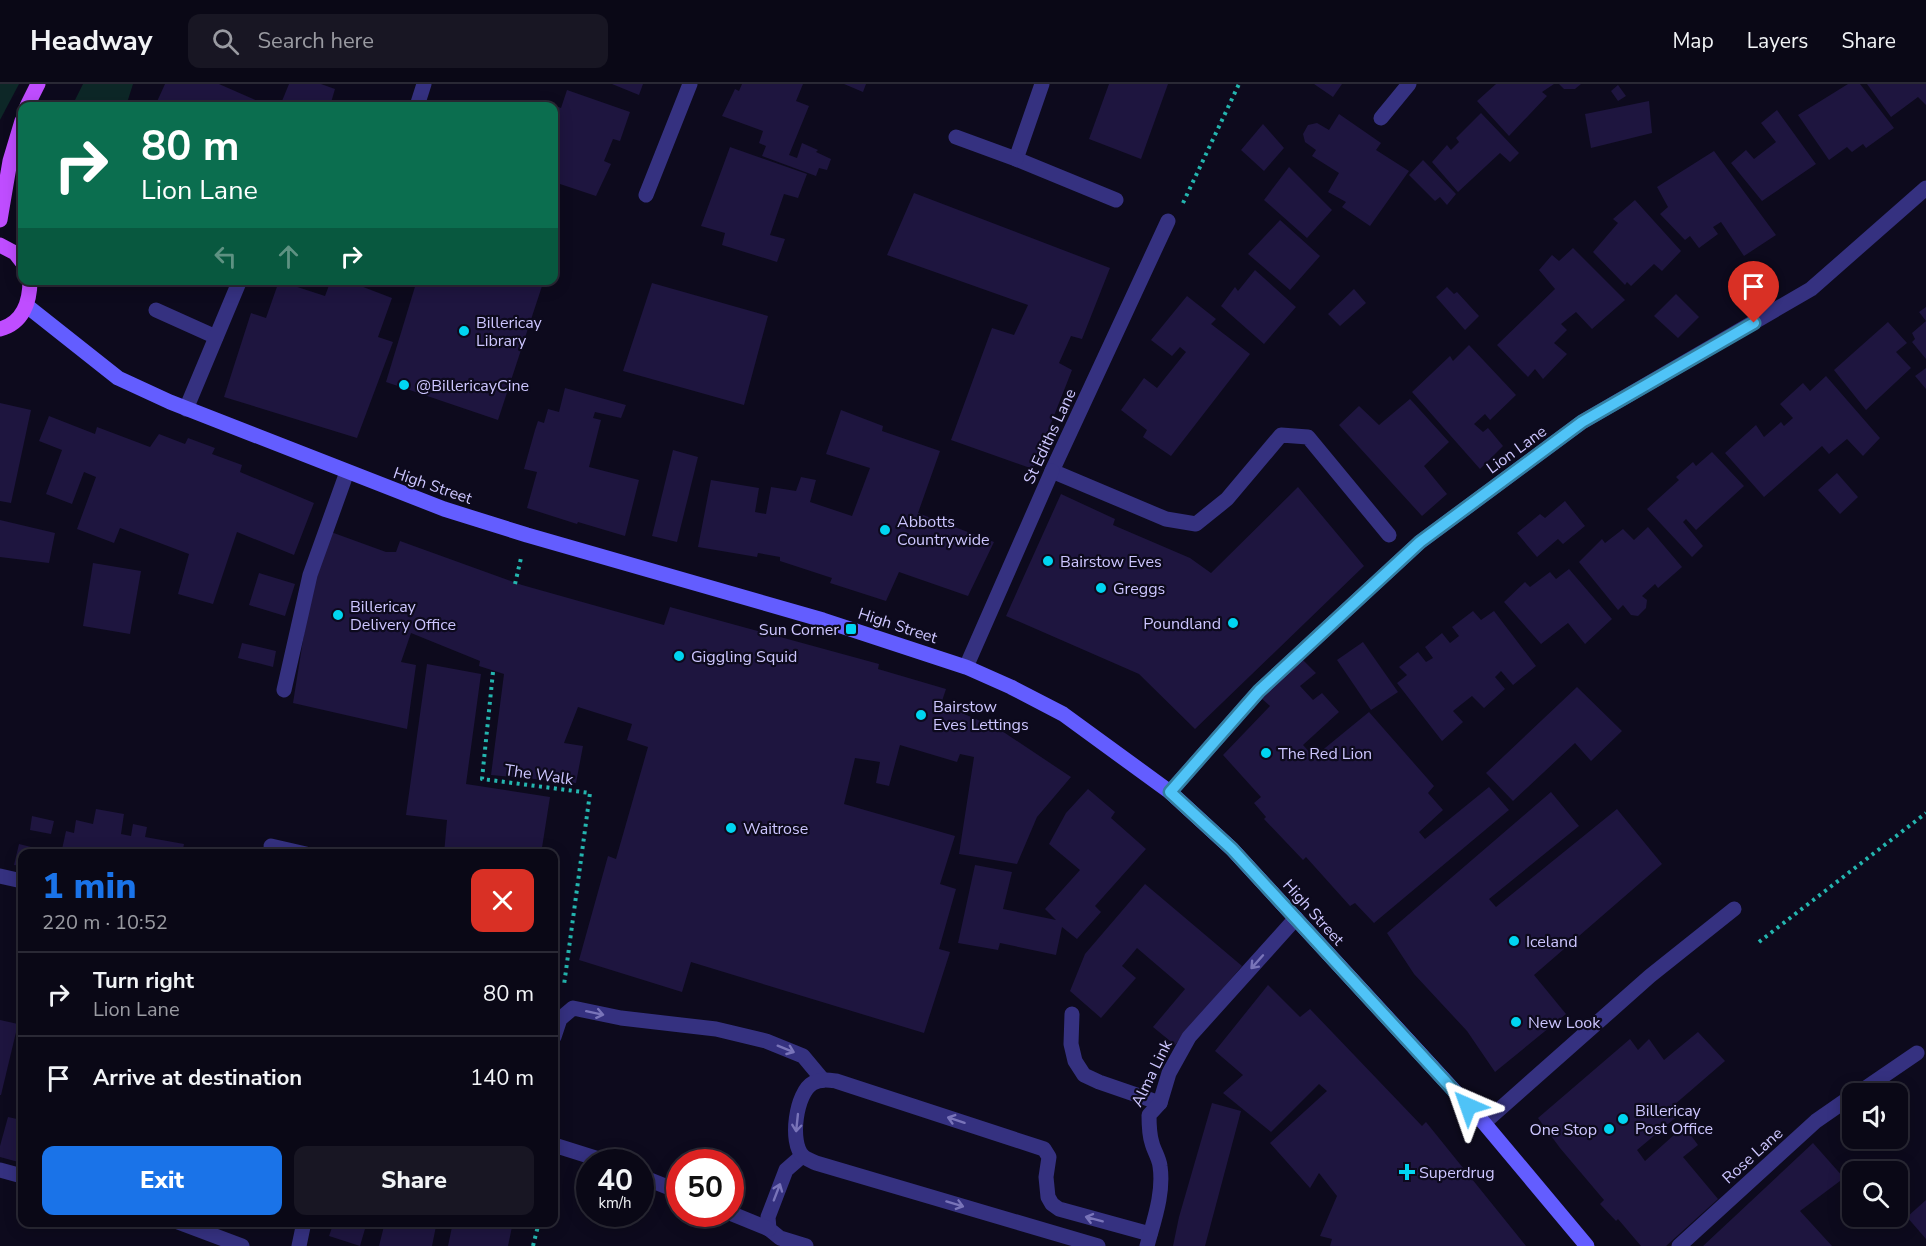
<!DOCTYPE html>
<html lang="en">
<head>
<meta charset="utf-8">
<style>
	:root { --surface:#0a0816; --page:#181623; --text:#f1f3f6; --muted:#999aa1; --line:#2a2935; --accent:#1a73e8 }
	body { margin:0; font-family:"Nunito Sans",sans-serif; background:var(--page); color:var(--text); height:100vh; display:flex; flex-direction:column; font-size:22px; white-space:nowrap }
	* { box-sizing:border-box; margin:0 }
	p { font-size:20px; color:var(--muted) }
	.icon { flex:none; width:33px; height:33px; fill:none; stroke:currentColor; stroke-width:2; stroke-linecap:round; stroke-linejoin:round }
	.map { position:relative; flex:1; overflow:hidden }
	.side { position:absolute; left:18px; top:765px; width:540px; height:378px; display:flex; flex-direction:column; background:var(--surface); border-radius:12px; box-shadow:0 3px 15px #0003,0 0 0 2px var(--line) }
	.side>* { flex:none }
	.banner { position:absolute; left:18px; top:18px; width:540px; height:183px; border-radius:12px; box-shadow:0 3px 15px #0003,0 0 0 2px var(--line); background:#0b6e4f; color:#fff; overflow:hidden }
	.tools { position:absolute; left:1842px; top:999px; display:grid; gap:12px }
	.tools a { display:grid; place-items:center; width:66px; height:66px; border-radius:12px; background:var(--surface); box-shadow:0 3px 15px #0003,0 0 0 2px var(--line); font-size:30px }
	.speed { position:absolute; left:576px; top:1065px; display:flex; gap:12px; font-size:30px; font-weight:700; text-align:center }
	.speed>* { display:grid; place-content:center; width:78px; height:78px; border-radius:50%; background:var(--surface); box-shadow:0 3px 15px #0003,0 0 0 2px var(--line); line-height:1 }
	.speed small { font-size:15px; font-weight:400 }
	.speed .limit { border:9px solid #d22; background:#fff; color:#111 }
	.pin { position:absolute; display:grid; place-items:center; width:51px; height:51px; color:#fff; margin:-62px -26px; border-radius:50% 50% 50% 0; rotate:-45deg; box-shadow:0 0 6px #0007 }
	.pin .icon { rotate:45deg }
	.me { position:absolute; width:66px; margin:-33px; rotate:317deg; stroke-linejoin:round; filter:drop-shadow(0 0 4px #0008) }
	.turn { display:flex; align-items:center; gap:21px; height:126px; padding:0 24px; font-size:27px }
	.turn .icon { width:78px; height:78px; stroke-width:2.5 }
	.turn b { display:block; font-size:42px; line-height:51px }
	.lanes { display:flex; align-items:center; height:57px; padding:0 24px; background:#0003; justify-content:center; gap:30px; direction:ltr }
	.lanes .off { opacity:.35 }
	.round { display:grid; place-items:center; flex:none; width:63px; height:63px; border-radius:12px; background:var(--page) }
	.overview { display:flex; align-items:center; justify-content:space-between; height:102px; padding:0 24px }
	h1 { font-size:36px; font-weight:800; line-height:45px; color:var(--accent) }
	.button { display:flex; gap:12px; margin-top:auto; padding:12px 24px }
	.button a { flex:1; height:69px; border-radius:12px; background:var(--accent); color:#fff; font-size:24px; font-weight:800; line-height:69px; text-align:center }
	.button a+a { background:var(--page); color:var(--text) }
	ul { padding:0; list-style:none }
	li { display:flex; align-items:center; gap:18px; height:84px; padding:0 24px; border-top:2px solid var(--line) }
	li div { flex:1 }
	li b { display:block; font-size:22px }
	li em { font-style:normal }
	header { display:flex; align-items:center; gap:36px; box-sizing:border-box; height:84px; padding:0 30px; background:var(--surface); border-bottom:2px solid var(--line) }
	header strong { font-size:28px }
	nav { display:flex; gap:33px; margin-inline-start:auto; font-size:21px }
	.search { width:420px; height:54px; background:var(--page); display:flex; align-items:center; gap:15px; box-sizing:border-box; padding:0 21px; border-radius:12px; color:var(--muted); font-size:22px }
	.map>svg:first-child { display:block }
</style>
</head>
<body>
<header>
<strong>Headway</strong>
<div class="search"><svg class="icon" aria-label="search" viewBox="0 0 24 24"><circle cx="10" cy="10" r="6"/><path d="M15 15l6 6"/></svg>Search here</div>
<nav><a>Map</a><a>Layers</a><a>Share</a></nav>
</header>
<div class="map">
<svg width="1926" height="1162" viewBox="0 0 1926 1162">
	<rect width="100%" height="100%" fill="#0d0a1d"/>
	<g fill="#0d2727">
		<path d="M0,0H19L0,36Z"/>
		<path d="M83,0H133L126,22H72Z"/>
	</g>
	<g fill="#1e153f">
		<path d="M165,0H219L269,22H155Z"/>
		<path d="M289,0H321L335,5L330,22H296L282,17Z"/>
		<path d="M612,0H643L639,11Z"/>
		<path d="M742,0H803L796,17L809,22L789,71L797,74L802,59L818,66L816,68L831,75L827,86L819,84L816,92L762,72L766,62L759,59L763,47L722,32L735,5L739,7Z"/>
		<path d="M844,0H866L863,8Z"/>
		<path d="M1109,0H1168L1141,75L1089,55Z"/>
		<path d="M1314,0H1342L1333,13Z"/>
		<path d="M1496,0H1554L1542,8L1547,12L1509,52L1477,17Z"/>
		<path d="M1559,0H1581L1575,5H1564Z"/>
		<path d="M1848,0H1860L1894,44L1866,64L1863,60L1852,68L1847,63L1829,76L1798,31Z"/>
		<path d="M1867,0H1926V21L1918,13L1891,33Z"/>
		<path d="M1618,1L1626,12L1618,17L1611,7Z"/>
		<path d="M567,6L630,28L620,57L613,55L604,77L611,80L596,112L554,98V22H548L549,19L561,24Z"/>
		<path d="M1649,17L1652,49L1591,64L1585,30Z"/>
		<path d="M1777,26L1816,80L1762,117L1731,79L1746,66L1754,75L1776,58L1761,39Z"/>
		<path d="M1481,29L1519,69L1510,78L1500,69L1458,108L1432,78L1447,61L1451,66L1459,58L1456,54Z"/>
		<path d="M1339,30L1381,59L1376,66L1409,87L1370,142L1342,123L1346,118L1328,108L1339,89L1312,72L1316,66L1305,58L1303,50L1308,41L1317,39L1329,46Z"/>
		<path d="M1263,40L1284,64L1264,87L1241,66Z"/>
		<path d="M730,63L807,90L798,114L784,110L770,151L785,155L777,178L722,161L725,149L701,142Z"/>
		<path d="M1714,67L1776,151L1744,172L1721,138L1713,143L1718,150L1699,164L1690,152L1685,156L1660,130L1668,123L1657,103Z"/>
		<path d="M1423,76L1456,110L1447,121L1440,113L1435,117L1409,91Z"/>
		<path d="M1289,83L1332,126L1307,154L1264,116Z"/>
		<path d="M914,109L1110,184L1082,255L1071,252L1059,279L1072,286L1033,385L951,356L992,244L1014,251L1028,221L887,171Z"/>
		<path d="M1635,116L1681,167L1662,187L1654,180L1631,202L1627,198L1625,201L1593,168L1618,139L1613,135Z"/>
		<path d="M1280,136L1320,172L1290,206L1248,170Z"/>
		<path d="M1573,164L1625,216L1592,245L1576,228L1561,240L1567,246L1554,259L1567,270L1543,295L1535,285L1528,293L1497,261L1555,205L1539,186L1552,171L1559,177Z"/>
		<path d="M1255,186L1296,223L1264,260L1221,222L1235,203L1238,207Z"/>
		<path d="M331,196H345L392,214L378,253L393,258L357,354L224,313L251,229L266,234L279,197L325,212Z"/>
		<path d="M417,196H544L498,336L386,298Z"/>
		<path d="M652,199L768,232L744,321L623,287Z"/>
		<path d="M1447,203L1454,210L1457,208L1479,232L1465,246L1436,213Z"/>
		<path d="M1354,205L1366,219L1340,242L1328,230Z"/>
		<path d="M1676,210L1699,233L1678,254L1654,232Z"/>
		<path d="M1187,212L1216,235L1211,240L1250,270L1171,372L1143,353L1147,346L1121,326L1144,294L1157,304L1186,268L1180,263L1172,272L1151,256Z"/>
		<path d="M1926,223V275L1912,258L1915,255L1912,249L1926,237L1919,228Z"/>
		<path d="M1888,238L1907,259L1896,268L1911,284L1866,326L1834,286Z"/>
		<path d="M1469,261L1516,311L1490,336L1485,330L1474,340L1483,348L1488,344L1503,362L1480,385L1412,308L1450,272L1453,277Z"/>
		<path d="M1926,284V305L1915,292Z"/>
		<path d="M1826,292L1880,354L1863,372L1847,355L1829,370L1822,362L1764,413L1725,369L1756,341L1764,353L1781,338L1784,342L1793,334L1780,320L1803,299L1810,307Z"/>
		<path d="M565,304L626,321L621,334L595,328L593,334L601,336L589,383L639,396L625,452L578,438L577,440L527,424L537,388L524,385L535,346L538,337L544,339L548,325L559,328Z"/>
		<path d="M1410,315L1449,358L1424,382L1447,410L1422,432L1339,341L1359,322L1379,341Z"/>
		<path d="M0,319L31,326L11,419L0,417Z"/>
		<path d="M841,326L883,342L882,347L940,367L918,429L994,458L968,512L899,488L886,517L830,499L832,494L780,477V473L758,469L757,473L698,463L711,396L759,404L755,428L766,430L771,403L796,407L801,393L816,396L810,418L852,432L870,384L826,370Z"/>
		<path d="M49,332L95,350L97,343L150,363L159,350L185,360L188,354L215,364L212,370L242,381L240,388L314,419L294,471L237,448L213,520L178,510L189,470L120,444L114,459L77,445L96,393L84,388L72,420L46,410L62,366L39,357Z"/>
		<path d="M673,366L698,373L677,458L652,452Z"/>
		<path d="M1712,368L1744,402L1696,446L1686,435L1683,438L1703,462L1692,473L1647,425L1679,396L1676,393L1693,378L1696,382Z"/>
		<path d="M1837,389L1858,413L1840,430L1818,406Z"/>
		<path d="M1298,403L1364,482L1195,645L1139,590L1006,532L1061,410L1115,435L1113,441L1190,474L1211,489Z"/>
		<path d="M1565,417L1585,442L1563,460L1558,455L1537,473L1517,449L1540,430L1545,434Z"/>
		<path d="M0,436L55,449L49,479L0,473Z"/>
		<path d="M1648,443L1682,483L1658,504L1655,500L1642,512L1647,516L1646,524L1638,532L1631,531L1623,521L1618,526L1579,478L1602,455L1605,459L1623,445L1634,456Z"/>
		<path d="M331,448L386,468H396L400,457L522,501L664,541L670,523L879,580L878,585L946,605L941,620L999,645L1071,693L1037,733L1017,780L959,770L974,673L960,670L957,678L900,661L889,702L876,699L880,678L855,674L844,720L955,752L940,800L956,805L939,865L950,868L924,949L691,878L682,908L579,876L608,772L616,775L648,663L627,656L632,640L578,623L564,659L583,662L576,699L491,691L504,590L479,582L480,577L411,549L401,578L416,581L407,645L293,619L313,493Z"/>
		<path d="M93,479L141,487L130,550L83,542Z"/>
		<path d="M1569,485L1612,535L1585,560L1568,539L1541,560L1504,518L1525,498L1530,503L1550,488L1556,495Z"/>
		<path d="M259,489L295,500L285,532L249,521Z"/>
		<path d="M1473,527L1481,536L1494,527L1536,582L1513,601L1501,587L1495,593L1505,605L1484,624L1472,612L1453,627L1463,638L1442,657L1397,599L1407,591L1399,583L1418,568L1426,578L1433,574L1425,563L1442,549L1450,559L1459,552L1452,543Z"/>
		<path d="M1363,558L1398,608L1371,626L1337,576Z"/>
		<path d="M242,559L276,567L273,583L238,574Z"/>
		<path d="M1302,575L1316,589L1300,602L1313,616L1322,609L1339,628L1303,661L1314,673L1369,628L1434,702L1428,709L1443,726L1419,748L1425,755L1489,703L1509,726L1374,839L1355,819L1350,822L1306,773L1303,776L1264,735L1266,733L1254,719L1261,713L1223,671L1270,622L1261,614Z"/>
		<path d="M427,580L481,590L466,700L550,713L541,770H444L447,736L406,731Z"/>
		<path d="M1577,603L1622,647L1591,677L1575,659L1513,717L1486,689Z"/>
		<path d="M1088,705L1115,728L1111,734L1146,765L1095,822L1101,828L1077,855L1062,843L1056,871L1000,859L998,866L958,859L975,781L1012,788L1003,825L1056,836L1045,825L1080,786L1049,760L1066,729Z"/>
		<path d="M1551,708L1579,742L1489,815L1496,823L1617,725L1662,780L1534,891L1566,930L1495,988L1467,947L1414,890L1387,849Z"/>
		<path d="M96,725L124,730L121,750L131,752L133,740L147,743L145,753L184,760L182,770H61L66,747L74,749L76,736L93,740Z"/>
		<path d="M32,732L54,737L51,750L30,746Z"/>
		<path d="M19,760L35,764L34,770H22V782L14,781Z"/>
		<path d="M1145,800L1242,882L1175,961L1153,943L1185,905L1137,864L1122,882L1136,894L1101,934L1070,907L1085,870Z"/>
		<path d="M1268,901L1300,933L1310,925L1422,1042L1426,1038L1526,1162H1330L1332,1155L1320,1152L1337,1112L1319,1089L1310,1104L1270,1059L1327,1007L1319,1000L1271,1048L1223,1009L1243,991L1215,967Z"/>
		<path d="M0,936L18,940L1,1011H0Z"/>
		<path d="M1698,948L1725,977L1674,1021L1680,1030L1637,1066L1645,1077L1684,1042L1698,1061L1683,1073L1718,1115L1666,1162H1641L1618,1135L1616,1137L1600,1120L1604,1116L1560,1064L1538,1034L1630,955L1638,966L1649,955L1664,976Z"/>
		<path d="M22,1018V1079L0,1073V1062L8,1033L17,1035Z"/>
		<path d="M1212,1019L1241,1027L1205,1162H1173L1179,1133Z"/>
		<path d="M1813,1059L1844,1094L1800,1127L1832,1162H1703Z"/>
		<path d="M1926,1116V1155L1907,1133Z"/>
		<path d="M334,1138H367L360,1162L329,1152Z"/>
		<path d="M385,1138H442L441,1143L436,1142L432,1162H379Z"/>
		<path d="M453,1138H513L508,1162H448Z"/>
	</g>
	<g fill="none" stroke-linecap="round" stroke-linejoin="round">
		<g stroke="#24b5af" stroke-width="4" stroke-dasharray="3 4.5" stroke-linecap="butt">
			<path d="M1183,119L1239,0"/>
			<path d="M515,500L521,474"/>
			<path d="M493,588L482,695L590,709L564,901"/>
			<path d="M1759,858L1926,729"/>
			<path d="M533,1162L539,1138"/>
		</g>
		<g stroke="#353180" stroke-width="15">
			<path d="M1168,137L1052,387L1166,435L1196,440L1227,415L1281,351L1308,353L1389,451"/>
			<path d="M156,226L216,253"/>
			<path d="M186,325L240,196"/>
			<path d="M284,606L310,491L347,388"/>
			<path d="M271,762L306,770"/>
			<path d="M1072,930L1071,960L1075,977L1084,991L1099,998L1160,1019"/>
			<path d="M554,953L560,935L573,924L621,934L716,945L766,957L803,972L823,996"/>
			<path d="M1484,1039L1650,892L1734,825"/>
			<path d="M554,1061L608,1078"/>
			<path d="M802,1072L786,1086L768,1133L769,1145L780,1154L806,1162"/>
			<path d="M640,1092L680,1108"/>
			<path d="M730,1129L769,1145"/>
			<path d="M299,1162L304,1138"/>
			<path d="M1098,1162L816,1079C812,1077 806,1075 803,1072C789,1059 796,1008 813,999C821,995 828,996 836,997L1044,1065L1049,1073L1046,1093L1048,1113L1052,1120L1059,1125L1150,1150"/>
		</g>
		<g stroke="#353180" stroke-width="15">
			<path d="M1042,0L1016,75L1116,116"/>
			<path d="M417,22L424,0"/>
			<path d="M1381,34L1409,0"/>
			<path d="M956,53L1016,75"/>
			<path d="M646,111L690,0"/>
			<path d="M966,583L1052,387"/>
			<path d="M1170,708L1259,607L1420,458L1582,338L1811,205L1926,104"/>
			<path d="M0,792L22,797"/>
			<path d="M1857,1010L1917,969"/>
			<path d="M0,1086L22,1092"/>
			<path d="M178,1138L242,1162"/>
			<path d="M1147,1162C1154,1136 1164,1109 1160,1082C1159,1074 1154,1067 1152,1059C1149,1050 1149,1041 1149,1031L1160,1019L1169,989L1189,953L1296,834"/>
			<path d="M1679,1162L1816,1037L1852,1012"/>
		</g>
		<path stroke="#635dff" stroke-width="15" d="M27,222L118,294L170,318L444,425L527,451L823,536L966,583L1011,603L1063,630L1170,708L1232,765L1484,1039L1587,1162"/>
		<g stroke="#bf4dff" stroke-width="15">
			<path d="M27,22L38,0"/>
			<path d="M0,136L10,77L22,37"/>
			<path d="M0,161L15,169L22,178"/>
			<path d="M0,245C23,239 30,218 30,196"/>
		</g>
	</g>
	<defs><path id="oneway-shaft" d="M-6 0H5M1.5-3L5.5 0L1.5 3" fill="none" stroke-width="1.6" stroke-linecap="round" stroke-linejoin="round" transform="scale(1.5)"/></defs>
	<g stroke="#7974b9">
		<use href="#oneway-shaft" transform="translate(1257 878) rotate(132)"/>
		<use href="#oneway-shaft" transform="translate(595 929) rotate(12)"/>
		<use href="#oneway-shaft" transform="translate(786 965) rotate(22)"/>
		<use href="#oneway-shaft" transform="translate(956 1036) rotate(-162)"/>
		<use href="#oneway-shaft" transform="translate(797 1039) rotate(96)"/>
		<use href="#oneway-shaft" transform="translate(777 1108) rotate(-69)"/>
		<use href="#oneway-shaft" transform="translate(955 1120) rotate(17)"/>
		<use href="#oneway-shaft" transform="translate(1094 1135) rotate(-165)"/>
	</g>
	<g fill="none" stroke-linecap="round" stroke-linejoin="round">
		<g stroke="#337fa1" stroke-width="15">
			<path id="route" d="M1468,1022L1232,765L1170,708L1259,607L1420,458L1582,338L1754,239"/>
		</g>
		<use href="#route" stroke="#4fc3f7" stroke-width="10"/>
	</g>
	<g fill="#00d5f1" stroke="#0d0a1d" stroke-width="2">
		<circle cx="464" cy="247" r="6"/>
		<circle cx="404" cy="301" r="6"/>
		<circle cx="885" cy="446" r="6"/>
		<circle cx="1048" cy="477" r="6"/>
		<circle cx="1101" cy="504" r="6"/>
		<circle cx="338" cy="531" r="6"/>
		<circle cx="1233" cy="539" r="6"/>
		<rect x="845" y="539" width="12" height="12" rx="3"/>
		<circle cx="679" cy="572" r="6"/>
		<circle cx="921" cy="631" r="6"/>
		<circle cx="1266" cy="669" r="6"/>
		<circle cx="731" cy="744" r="6"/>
		<circle cx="1514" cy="857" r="6"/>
		<circle cx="1516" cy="938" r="6"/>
		<circle cx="1623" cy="1035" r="6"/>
		<circle cx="1609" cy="1045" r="6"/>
		<path d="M1404 1079h6v6h6v6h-6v6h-6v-6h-6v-6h6z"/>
	</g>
	<g text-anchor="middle" stroke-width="4.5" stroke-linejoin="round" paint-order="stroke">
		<g font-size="16" fill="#cdc6ff" stroke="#0d0a1d" text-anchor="start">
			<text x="476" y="244">Billericay<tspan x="476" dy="18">Library</tspan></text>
			<text x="416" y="307">@BillericayCine</text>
			<text x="897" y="443">Abbotts<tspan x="897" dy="18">Countrywide</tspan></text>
			<text x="1060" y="483">Bairstow Eves</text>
			<text x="1113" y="510">Greggs</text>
			<text x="350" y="528">Billericay<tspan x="350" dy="18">Delivery Office</tspan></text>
			<text x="1221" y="545" text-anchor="end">Poundland</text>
			<text x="839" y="551" text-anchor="end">Sun Corner</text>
			<text x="691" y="578">Giggling Squid</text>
			<text x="933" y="628">Bairstow<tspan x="933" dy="18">Eves Lettings</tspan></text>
			<text x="1278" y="675">The Red Lion</text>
			<text x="743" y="750">Waitrose</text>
			<text x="1526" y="863">Iceland</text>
			<text x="1528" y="944">New Look</text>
			<text x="1635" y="1032">Billericay<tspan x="1635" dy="18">Post Office</tspan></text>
			<text x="1597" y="1051" text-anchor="end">One Stop</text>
			<text x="1419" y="1094">Superdrug</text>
		</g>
		<g font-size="16" fill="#cdc6ff" stroke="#0d0a1d">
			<text transform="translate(1049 352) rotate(-65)" y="6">St Ediths Lane</text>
			<text transform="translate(1516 365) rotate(-36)" y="6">Lion Lane</text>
			<text transform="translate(433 401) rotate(19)" y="6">High Street</text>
			<text transform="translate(898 541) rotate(18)" y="6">High Street</text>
			<text transform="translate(539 690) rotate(8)" y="6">The Walk</text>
			<text transform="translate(1314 828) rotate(48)" y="6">High Street</text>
			<text transform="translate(1151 989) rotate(-64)" y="6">Alma Link</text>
			<text transform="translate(1752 1071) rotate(-42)" y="6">Rose Lane</text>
		</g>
	</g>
</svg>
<div class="tools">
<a><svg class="icon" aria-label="sound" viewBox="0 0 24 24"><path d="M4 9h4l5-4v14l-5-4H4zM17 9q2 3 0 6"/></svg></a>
<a><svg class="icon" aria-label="search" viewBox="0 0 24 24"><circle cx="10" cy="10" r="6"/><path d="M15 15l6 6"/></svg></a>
</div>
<div class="speed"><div>40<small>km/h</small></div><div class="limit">50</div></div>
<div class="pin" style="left:1754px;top:239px;background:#d93025"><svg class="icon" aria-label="arrive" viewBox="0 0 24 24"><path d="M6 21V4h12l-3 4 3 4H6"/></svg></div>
<svg class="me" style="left:1468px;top:1022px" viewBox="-20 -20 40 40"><path d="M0-17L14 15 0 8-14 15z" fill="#4fc3f7" stroke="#fff" stroke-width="4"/></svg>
<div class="banner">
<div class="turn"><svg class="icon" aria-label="right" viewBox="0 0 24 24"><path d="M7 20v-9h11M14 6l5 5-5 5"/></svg><div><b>80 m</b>Lion Lane</div></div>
<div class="lanes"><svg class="icon off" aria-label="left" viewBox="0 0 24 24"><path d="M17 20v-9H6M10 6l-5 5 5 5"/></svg><svg class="icon off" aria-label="ahead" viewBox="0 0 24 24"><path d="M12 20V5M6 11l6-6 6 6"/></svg><svg class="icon" aria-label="right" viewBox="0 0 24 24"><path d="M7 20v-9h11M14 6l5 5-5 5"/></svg></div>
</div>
<section class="side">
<div class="overview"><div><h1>1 min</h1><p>220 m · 10:52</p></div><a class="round" style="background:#d93025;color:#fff"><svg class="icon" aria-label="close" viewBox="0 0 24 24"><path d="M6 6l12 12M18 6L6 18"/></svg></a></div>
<ul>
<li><svg class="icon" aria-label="right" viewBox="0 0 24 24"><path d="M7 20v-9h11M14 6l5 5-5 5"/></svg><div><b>Turn right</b><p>Lion Lane</p></div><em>80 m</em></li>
<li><svg class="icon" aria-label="arrive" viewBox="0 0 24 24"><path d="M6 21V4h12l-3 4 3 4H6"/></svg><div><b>Arrive at destination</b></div><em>140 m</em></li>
</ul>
<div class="button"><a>Exit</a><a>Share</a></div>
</section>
</div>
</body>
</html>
